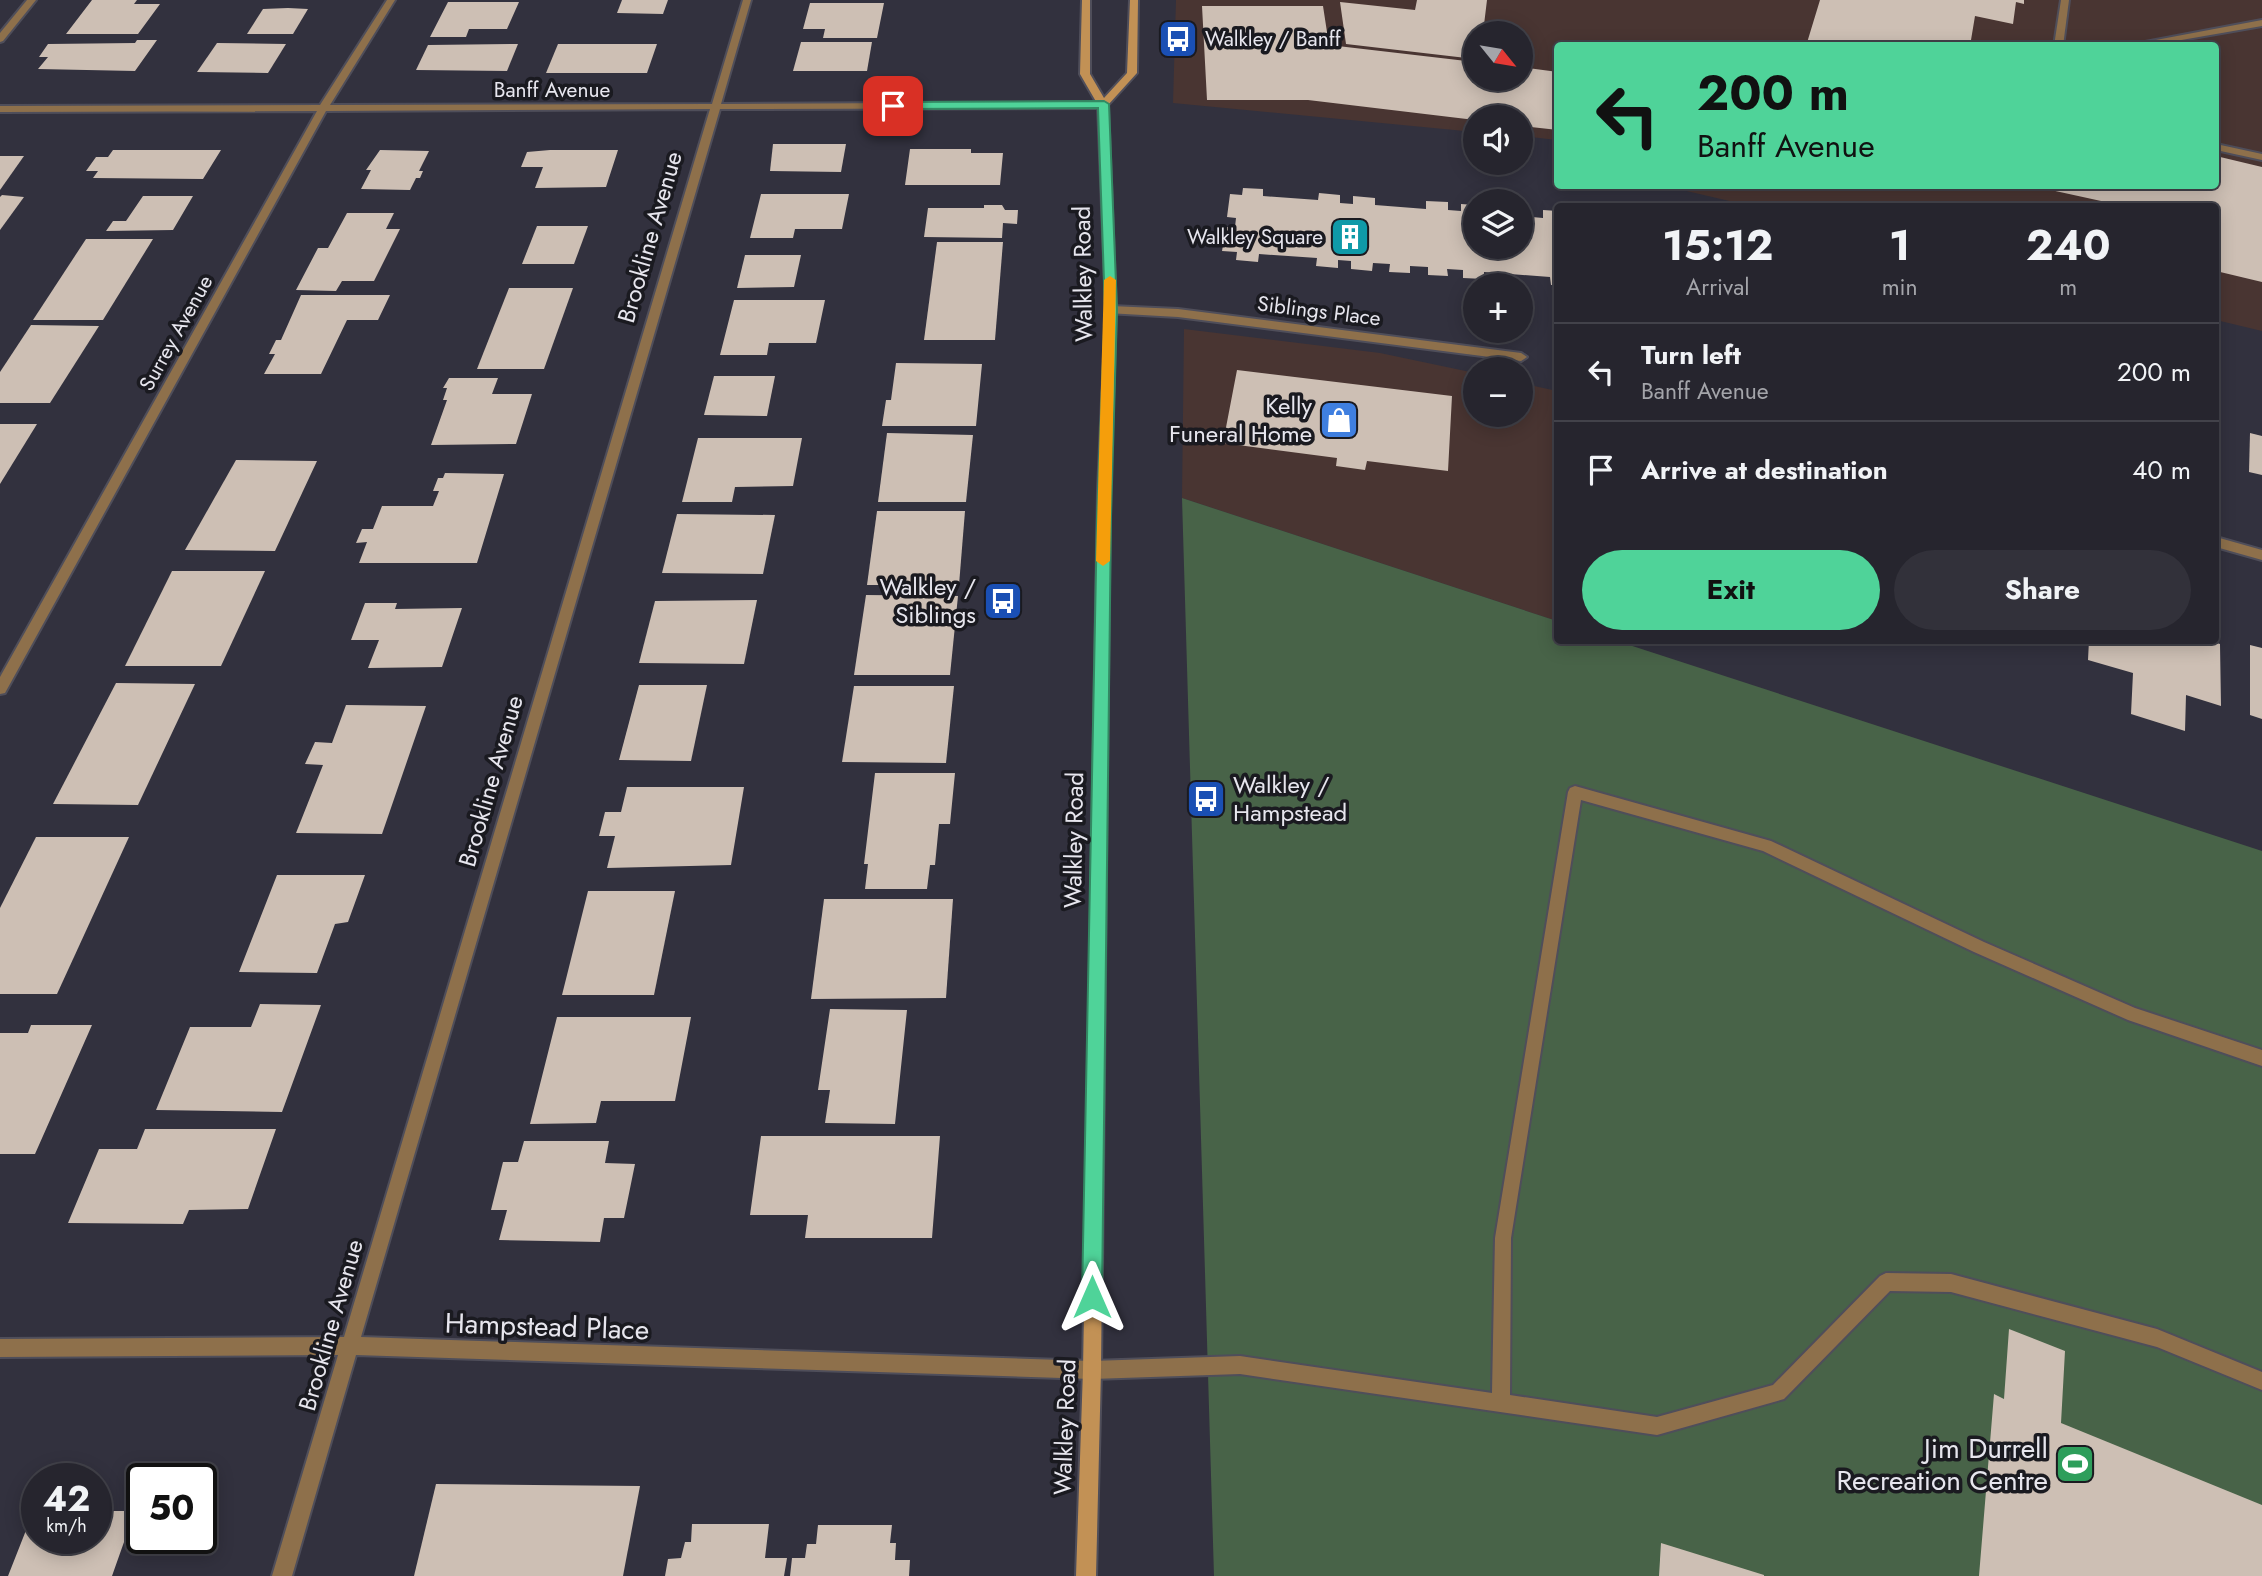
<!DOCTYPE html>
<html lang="en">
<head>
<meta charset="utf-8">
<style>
	:root { --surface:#26252e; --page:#32313a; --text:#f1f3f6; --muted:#a4a5aa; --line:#42424a; --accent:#4fd399 }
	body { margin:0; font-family:Jost,sans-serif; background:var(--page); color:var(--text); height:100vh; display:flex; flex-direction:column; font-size:26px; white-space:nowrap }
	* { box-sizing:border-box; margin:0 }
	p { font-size:23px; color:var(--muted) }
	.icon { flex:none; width:38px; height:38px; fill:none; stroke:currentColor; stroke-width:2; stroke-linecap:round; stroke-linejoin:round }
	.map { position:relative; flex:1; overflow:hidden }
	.drawer { position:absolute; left:1554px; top:203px; width:665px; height:441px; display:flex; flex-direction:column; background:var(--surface); border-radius:7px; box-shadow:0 4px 18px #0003,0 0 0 2px var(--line) }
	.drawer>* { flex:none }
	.banner { position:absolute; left:1554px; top:42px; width:665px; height:147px; border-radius:7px; box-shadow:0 4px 18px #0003,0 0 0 2px var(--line); background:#4fd399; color:#111; overflow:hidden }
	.needle { width:46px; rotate:120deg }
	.controls { position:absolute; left:1463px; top:21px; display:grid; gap:14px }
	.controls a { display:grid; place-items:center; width:70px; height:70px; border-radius:50%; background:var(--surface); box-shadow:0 4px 18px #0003,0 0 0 2px var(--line); font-size:35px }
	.speed { position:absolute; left:21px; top:1463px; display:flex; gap:14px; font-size:35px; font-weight:700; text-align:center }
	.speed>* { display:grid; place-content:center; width:91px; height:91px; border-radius:50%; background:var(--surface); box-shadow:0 4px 18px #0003,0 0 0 2px var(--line); line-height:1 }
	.speed small { font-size:18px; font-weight:400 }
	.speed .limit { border:4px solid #111; border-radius:10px; background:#fff; color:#111 }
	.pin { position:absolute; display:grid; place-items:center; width:60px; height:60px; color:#fff; margin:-30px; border-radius:14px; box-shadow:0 4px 10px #0006 }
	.me { position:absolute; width:77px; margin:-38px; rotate:0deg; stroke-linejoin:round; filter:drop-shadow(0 0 5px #0008) }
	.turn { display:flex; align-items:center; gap:24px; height:147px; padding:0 28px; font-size:32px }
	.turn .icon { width:91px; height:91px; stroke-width:2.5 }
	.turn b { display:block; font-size:49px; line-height:60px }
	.eta { display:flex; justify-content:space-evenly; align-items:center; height:119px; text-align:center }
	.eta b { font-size:42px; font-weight:700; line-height:49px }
	.button { display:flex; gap:14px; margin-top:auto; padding:14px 28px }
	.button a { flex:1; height:80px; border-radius:42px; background:var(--accent); color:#111; font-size:28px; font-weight:700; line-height:80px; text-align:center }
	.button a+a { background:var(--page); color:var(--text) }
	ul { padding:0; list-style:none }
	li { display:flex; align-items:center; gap:21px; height:98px; padding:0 28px; border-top:2px solid var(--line) }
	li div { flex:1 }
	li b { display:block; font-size:26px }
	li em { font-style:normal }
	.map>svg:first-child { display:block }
</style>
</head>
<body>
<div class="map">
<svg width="2262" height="1576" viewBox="0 0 2262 1576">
	<rect width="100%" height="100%" fill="#32313e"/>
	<g fill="#493532" fill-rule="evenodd">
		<path d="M1176,0H2262V331L2216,320V206H1751L1665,186H2216V46H1558L1557,140L1521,136V117H1475V132L1173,103ZM1475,33H1521V79H1475Z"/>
		<path d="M1184,329L1380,353L1475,373V415H1521V383L1557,391V621L1182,498Z"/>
	</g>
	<path fill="#486348" d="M1182,498L1557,621L1558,640L1617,641L2262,851V1576H1214Z"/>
	<g fill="#cdbfb4">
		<path d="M92,0H137L134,4H160L138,34H66Z"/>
		<path d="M622,0H668L663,14L617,13Z"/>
		<path d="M1417,0H1487L1483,33H1475V59L1346,44L1340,2L1415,10Z"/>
		<path d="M1820,0H2024V4L2016,2L2013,24L1975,16L1970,46H1806Z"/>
		<path d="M448,2H519L507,29H469L466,37H430Z"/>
		<path d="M810,3H884L877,38H823L825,29H803Z"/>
		<path d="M1202,6H1323L1329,45L1475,62V79H1521V67L1558,72V130L1521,126V117H1475V120L1308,100H1207Z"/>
		<path d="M288,8L308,9L293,34H247L263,9Z"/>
		<path d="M137,40H157L135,71L38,69L48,57H39L48,44L135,43Z"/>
		<path d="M801,42H872L867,71H793Z"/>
		<path d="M217,43L286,44L268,73L197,72Z"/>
		<path d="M518,44L507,71L416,70L428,45Z"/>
		<path d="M558,44H657L647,73H546Z"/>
		<path d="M773,144H846L841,172L770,171Z"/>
		<path d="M910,149H971V153H1003L1000,185H905Z"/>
		<path d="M113,150H221L203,179L93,178L98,171H86L96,157H108Z"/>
		<path d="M380,150L429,151L419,171H423L420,178H416L410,190L361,189L371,170H366Z"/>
		<path d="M550,150H618L606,187L535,188L543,167H521L527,152Z"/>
		<path d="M0,156H24L0,190Z"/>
		<path d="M2216,156L2262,167V282L2216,271V206H2124L2037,187L2216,186Z"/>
		<path d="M1243,188L1263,189V196L1318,200L1319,193L1340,195V203L1353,204V196L1375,198V205L1426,209V201L1448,202V210L1461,211V204L1475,205V247H1521V216L1543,218V210L1558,211V285H1551L1550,277L1484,272V279L1463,278V270L1447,269L1448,276L1428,275V267L1410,266V273L1389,272L1390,264L1373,263L1372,271L1351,269V261L1338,260V268L1316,266L1317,258L1259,254L1258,262L1236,260L1237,252L1222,251L1226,227H1235L1236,218L1227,217L1230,194L1242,195Z"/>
		<path d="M761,194H849L842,229H795L793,238H750Z"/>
		<path d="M2,195L24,197L0,230V197Z"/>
		<path d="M143,196H193L173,230L106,231L113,221H126Z"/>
		<path d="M984,205H1002L1005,210H1018L1017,224L1003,223L1002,238L924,237L928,208H984Z"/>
		<path d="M347,213H394L386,229H400L374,281H342L336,291L296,290L318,248H328Z"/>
		<path d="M537,226H588L574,264H522Z"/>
		<path d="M86,239H153L103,320H33Z"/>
		<path d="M937,242H1003L995,340H924Z"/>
		<path d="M745,255H801L794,287L737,288Z"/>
		<path d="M509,288H573L544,369H477Z"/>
		<path d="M301,295H390L378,320H347L321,374H264L275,354H269L276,340H281Z"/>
		<path d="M734,300H825L816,343H769L767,355H720Z"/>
		<path d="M31,325L99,326L50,403H0V372Z"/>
		<path d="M896,363L982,364L976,426H882L886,400H891Z"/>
		<path d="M1237,370L1452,396L1448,471L1367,461L1365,470L1336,466L1337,458L1223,443Z"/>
		<path d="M714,376H775L767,416L704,415Z"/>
		<path d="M449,378H498L492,394H532L516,444L431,445L447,400H443L447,388H443Z"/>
		<path d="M0,424H37L0,484Z"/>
		<path d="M887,433L973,435L966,502H878Z"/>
		<path d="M2250,433L2262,436V475L2249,472Z"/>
		<path d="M698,438H802L793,486L735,487L732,502H682Z"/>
		<path d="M236,460L317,461L275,551L185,550Z"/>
		<path d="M445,473L504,474L477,563H359L367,542L356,543L362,529H373L382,506H433L439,491H433L438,478H443Z"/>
		<path d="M877,511H965L959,585H867Z"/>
		<path d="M677,514L775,515L763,574L662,573Z"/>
		<path d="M172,571H265L221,666H125Z"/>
		<path d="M866,595L958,596L950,675H854Z"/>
		<path d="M757,600L744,664L639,663L655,601Z"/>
		<path d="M365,603H397L395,609L462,608L442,667L368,668L379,640H351Z"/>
		<path d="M2089,640H2207L2220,644L2221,706L2186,695L2185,731L2131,714L2133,673L2088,660Z"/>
		<path d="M2250,645L2262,648V719L2250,715Z"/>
		<path d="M116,683L195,684L138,805L53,804Z"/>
		<path d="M639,685H707L691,761L619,760Z"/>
		<path d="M854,686H954L946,763L842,762Z"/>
		<path d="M346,705L426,706L382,834L296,833L323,765L305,764L315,742L332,743Z"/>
		<path d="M875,773H955L950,824H939L935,865H930L927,889H865L868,864H864Z"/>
		<path d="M627,787H744L731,865L607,868L615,836H599L605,812H621Z"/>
		<path d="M36,837H129L57,994H0V908Z"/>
		<path d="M277,875H365L348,922L335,924L317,973L239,972Z"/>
		<path d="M588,891H675L654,995H562Z"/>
		<path d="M824,899H953L946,998L811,999Z"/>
		<path d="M260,1004L321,1005L282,1112L156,1110L190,1027H251Z"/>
		<path d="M830,1009L907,1010L895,1124L825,1123L830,1090H818Z"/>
		<path d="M557,1017H691L675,1101H601L596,1123L530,1124Z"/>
		<path d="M31,1025H92L35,1154H0V1033H28Z"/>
		<path d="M145,1129H276L248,1209L189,1210L183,1224L68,1223L99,1149H137Z"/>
		<path d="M761,1136H940L932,1238H805L808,1215H750Z"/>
		<path d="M524,1141H609L605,1163L635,1164L624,1218H604L600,1242L499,1240L507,1210H491L503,1162H518Z"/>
		<path d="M2009,1329L2065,1351L2061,1423L2262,1505V1576H1979L1994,1394L2004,1399Z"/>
		<path d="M436,1484L640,1486L623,1576H414Z"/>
		<path d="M34,1510L37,1538H96V1511H135L112,1576H8Z"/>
		<path d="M692,1524H769L765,1558H787L784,1576H665L668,1559L681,1558L685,1542H691Z"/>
		<path d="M818,1525H892L890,1543H896L895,1560H910L909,1576H790L792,1558H805L807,1544H816Z"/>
		<path d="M1661,1543L1764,1575V1576H1659Z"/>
	</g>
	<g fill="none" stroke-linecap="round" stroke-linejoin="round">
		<g stroke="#4f4e5a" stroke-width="4">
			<g id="service">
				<path d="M2061,0H2069L2063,46H2054Z"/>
				<path d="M2262,20V26L2147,46H2124Z"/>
				<path d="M2216,144L2262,154V160L2216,150Z"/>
				<path d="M1575,786L1771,841L1984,942L2135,1008L2262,1050V1066L2128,1020L1974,952L1763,851L1581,800L1511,1238L1510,1395L1657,1417L1773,1385L1880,1276L1886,1273L1951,1274L2157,1329L2262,1372V1390L2157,1347L1951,1292L1890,1291L1784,1399L1657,1435L1240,1374L1092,1379L1086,1376L1083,1370L1086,1364L1092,1361L1240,1356L1492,1393L1495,1238L1568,792L1570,788Z"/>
			</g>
		</g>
		<g stroke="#4f4e5a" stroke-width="4">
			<g id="minor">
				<path d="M27,0H36L3,41L0,42V33Z"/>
				<path d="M387,0H395L330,105L712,104L743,0H751L721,104L1103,102L1108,105L1103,108L720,109L361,1337L1092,1361L1098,1364L1101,1370L1098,1376L1092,1379L356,1355L292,1576H272L338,1355L0,1357V1339L344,1337L710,109L326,111L5,693L0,694V677L317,111L0,112V106L320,105Z"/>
				<path d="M1111,306L1178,309L1521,353L1527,357L1521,361L1178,317L1107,313V307Z"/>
				<path d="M2216,537L2262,550V560L2216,547Z"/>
			</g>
		</g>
		<g stroke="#4f4e5a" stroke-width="4">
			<path id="secondary" d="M1082,0H1090V74L1104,98L1127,73L1130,0H1138L1137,73L1108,105L1116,310L1110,490L1101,1370L1096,1576H1076L1083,1370L1098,490L1106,310L1098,105L1080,74Z"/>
		</g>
		<use href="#service" fill="#8e704b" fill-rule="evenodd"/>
		<use href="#minor" fill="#8e704b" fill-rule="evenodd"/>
		<use href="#secondary" fill="#c29155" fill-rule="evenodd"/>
	</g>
	<path fill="#4fd399" stroke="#338963" stroke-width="2" d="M1104,101L1109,104L1117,310L1111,517L1102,1297L1099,1304L1092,1307L1085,1304L1082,1297L1097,517L1105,310L1098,108L893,109L887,106L893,102Z"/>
	<path fill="#f59e0b" d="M1110,276L1116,280L1110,561L1103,566L1096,561L1104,280Z"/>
	<defs>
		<g id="bus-square" transform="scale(2.0125)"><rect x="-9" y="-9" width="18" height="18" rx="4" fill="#1a4fb4" stroke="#1a1a20"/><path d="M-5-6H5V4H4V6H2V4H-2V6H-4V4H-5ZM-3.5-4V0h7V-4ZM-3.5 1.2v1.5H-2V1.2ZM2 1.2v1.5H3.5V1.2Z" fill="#fff"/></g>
		<g id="building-square" transform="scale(2.0125)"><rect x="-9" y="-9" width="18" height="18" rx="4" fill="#0f9aa8" stroke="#1a1a20"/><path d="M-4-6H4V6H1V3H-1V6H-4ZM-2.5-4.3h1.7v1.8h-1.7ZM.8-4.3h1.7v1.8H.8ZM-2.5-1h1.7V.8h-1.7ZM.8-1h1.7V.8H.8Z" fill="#fff"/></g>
		<g id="shop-square" transform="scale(2.0125)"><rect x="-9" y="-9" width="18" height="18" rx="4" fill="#3f7fe0" stroke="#1a1a20"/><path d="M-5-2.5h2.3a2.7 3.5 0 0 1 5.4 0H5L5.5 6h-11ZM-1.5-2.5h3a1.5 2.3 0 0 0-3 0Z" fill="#fff"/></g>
		<g id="stadium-square" transform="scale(2.0125)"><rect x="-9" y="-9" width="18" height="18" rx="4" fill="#2e9e5b" stroke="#1a1a20"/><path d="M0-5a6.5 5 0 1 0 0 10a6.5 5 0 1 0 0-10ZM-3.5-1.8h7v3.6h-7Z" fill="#fff"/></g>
	</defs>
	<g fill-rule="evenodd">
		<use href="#bus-square" x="1178" y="39"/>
		<use href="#building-square" x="1350" y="237"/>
		<use href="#shop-square" x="1339" y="420"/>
		<use href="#bus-square" x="1003" y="601"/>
		<use href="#bus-square" x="1206" y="799"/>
		<use href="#stadium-square" x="2075" y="1464"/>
	</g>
	<g text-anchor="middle" stroke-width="7" stroke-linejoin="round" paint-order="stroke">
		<g font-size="21" fill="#e7e6ee" stroke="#1a1a20" text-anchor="start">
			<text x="1205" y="46">Walkley / Banff</text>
			<text x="1323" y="244" text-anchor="end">Walkley Square</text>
		</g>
		<g font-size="21" fill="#e7e6ee" stroke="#1a1a20">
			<text x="552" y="97">Banff Avenue</text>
			<text transform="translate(1319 311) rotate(7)" y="7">Siblings Place</text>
			<text transform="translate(176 333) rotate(-61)" y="7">Surrey Avenue</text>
		</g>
		<g font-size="24" fill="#e7e6ee" stroke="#1a1a20">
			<text transform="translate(650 237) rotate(-74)" y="8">Brookline Avenue</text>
			<text transform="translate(1083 274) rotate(-91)" y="8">Walkley Road</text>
			<text transform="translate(491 781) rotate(-74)" y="8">Brookline Avenue</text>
			<text transform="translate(1074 840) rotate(-89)" y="8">Walkley Road</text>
			<text transform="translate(331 1325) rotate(-74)" y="8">Brookline Avenue</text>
			<text transform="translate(1065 1427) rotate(-88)" y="8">Walkley Road</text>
		</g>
		<g font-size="24" fill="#e7e6ee" stroke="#1a1a20" text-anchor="end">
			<text x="1312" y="414">Kelly<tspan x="1312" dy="28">Funeral Home</tspan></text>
			<text x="976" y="595">Walkley /<tspan x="976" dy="28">Siblings</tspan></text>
			<text x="1233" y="793" text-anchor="start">Walkley /<tspan x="1233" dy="28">Hampstead</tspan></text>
		</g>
		<g font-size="28" fill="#e7e6ee" stroke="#1a1a20">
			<text transform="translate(547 1326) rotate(2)" y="10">Hampstead Place</text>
		</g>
		<g font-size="28" fill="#e7e6ee" stroke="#1a1a20" text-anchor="end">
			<text x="2048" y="1458">Jim Durrell<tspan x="2048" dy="32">Recreation Centre</tspan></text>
		</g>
	</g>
</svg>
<div class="controls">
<a><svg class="needle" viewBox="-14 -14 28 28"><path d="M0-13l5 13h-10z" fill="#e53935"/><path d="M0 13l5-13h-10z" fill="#a4a5aa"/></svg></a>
<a><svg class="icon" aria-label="sound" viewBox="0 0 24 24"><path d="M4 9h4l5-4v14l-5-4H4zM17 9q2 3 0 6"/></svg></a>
<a><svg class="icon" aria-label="layers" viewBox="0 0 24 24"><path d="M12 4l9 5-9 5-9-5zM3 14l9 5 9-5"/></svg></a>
<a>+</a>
<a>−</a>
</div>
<div class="speed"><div>42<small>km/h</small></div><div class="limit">50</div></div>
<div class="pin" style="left:893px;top:106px;background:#d93025"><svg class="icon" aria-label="arrive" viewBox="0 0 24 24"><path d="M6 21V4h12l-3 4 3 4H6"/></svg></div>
<svg class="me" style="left:1092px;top:1297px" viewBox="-20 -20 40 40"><path d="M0-17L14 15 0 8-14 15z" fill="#4fd399" stroke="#fff" stroke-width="4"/></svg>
<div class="banner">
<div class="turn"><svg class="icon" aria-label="left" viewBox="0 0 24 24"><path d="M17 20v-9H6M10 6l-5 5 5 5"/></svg><div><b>200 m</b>Banff Avenue</div></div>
</div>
<section class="drawer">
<div class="eta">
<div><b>15:12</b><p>Arrival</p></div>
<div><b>1</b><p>min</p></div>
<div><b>240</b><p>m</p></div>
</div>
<ul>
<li><svg class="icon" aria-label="left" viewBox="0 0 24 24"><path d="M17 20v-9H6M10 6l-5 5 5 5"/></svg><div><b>Turn left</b><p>Banff Avenue</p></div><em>200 m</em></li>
<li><svg class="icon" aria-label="arrive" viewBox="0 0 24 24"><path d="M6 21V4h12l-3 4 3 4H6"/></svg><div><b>Arrive at destination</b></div><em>40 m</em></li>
</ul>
<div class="button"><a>Exit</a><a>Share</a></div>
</section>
</div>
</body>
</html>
